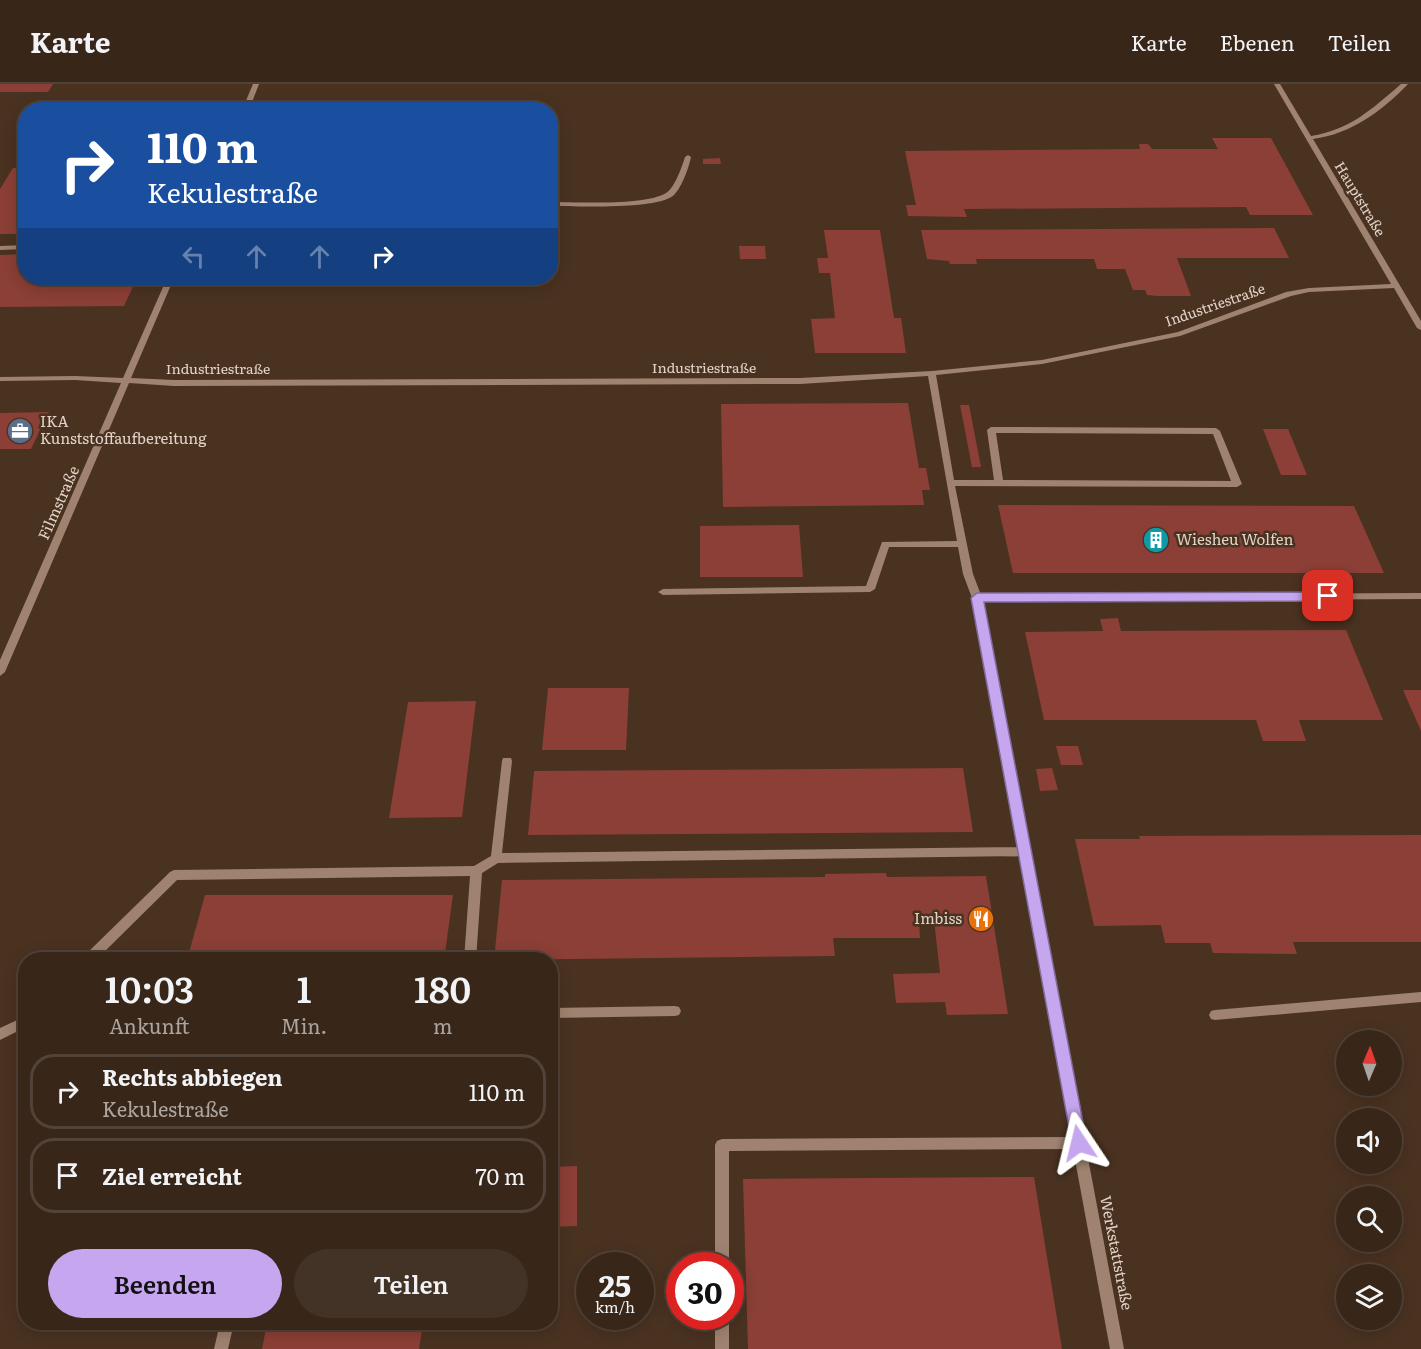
<!DOCTYPE html>
<html lang="de">
<head>
<meta charset="utf-8">
<style>
	:root { --surface:#382619; --page:#433226; --text:#f1f3f6; --muted:#aba5a2; --line:#524338; --accent:#c7a6f0 }
	body { margin:0; font-family:Literata,serif; background:var(--page); color:var(--text); height:100vh; display:flex; flex-direction:column; font-size:22px; white-space:nowrap }
	* { box-sizing:border-box; margin:0 }
	p { font-size:20px; color:var(--muted) }
	.icon { flex:none; width:33px; height:33px; fill:none; stroke:currentColor; stroke-width:2; stroke-linecap:round; stroke-linejoin:round }
	.map { position:relative; flex:1; overflow:hidden }
	.sheet { position:absolute; left:18px; top:868px; width:540px; height:378px; display:flex; flex-direction:column; background:var(--surface); border-radius:24px; box-shadow:0 3px 15px #0003,0 0 0 2px var(--line) }
	.sheet>* { flex:none }
	.top-card { position:absolute; left:18px; top:18px; width:540px; height:183px; border-radius:24px; box-shadow:0 3px 15px #0003,0 0 0 2px var(--line); background:#1a4fa0; color:#fff; overflow:hidden }
	.needle { width:39px; rotate:2deg }
	.fabs { position:absolute; left:1336px; top:946px; display:grid; gap:12px }
	.fabs a { display:grid; place-items:center; width:66px; height:66px; border-radius:50%; background:var(--surface); box-shadow:0 3px 15px #0003,0 0 0 2px var(--line); font-size:30px }
	.speed { position:absolute; left:576px; top:1168px; display:flex; gap:12px; font-size:30px; font-weight:700; text-align:center }
	.speed>* { display:grid; place-content:center; width:78px; height:78px; border-radius:50%; background:var(--surface); box-shadow:0 3px 15px #0003,0 0 0 2px var(--line); line-height:1 }
	.speed small { font-size:15px; font-weight:400 }
	.speed .limit { border:9px solid #d22; background:#fff; color:#111 }
	.pin { position:absolute; display:grid; place-items:center; width:51px; height:51px; color:#fff; margin:-26px; border-radius:12px; box-shadow:0 3px 9px #0006 }
	.me { position:absolute; width:66px; margin:-33px; rotate:350deg; stroke-linejoin:round; filter:drop-shadow(0 0 4px #0008) }
	.turn { display:flex; align-items:center; gap:21px; height:126px; padding:0 30px; font-size:27px }
	.turn .icon { width:78px; height:78px; stroke-width:2.5 }
	.turn b { display:block; font-size:42px; line-height:51px }
	.lanes { display:flex; align-items:center; height:57px; padding:0 30px; background:#0003; justify-content:center; gap:30px; direction:ltr }
	.lanes .off { opacity:.35 }
	.eta { display:flex; justify-content:space-evenly; align-items:center; height:102px; text-align:center }
	.eta b { font-size:36px; font-weight:600; line-height:42px }
	.cta { display:flex; gap:12px; margin-top:auto; padding:12px 30px }
	.cta a { flex:1; height:69px; border-radius:36px; background:var(--accent); color:#111; font-size:24px; font-weight:600; line-height:69px; text-align:center }
	.cta a+a { background:var(--page); color:var(--text) }
	ul { padding:0; list-style:none }
	li { display:flex; align-items:center; gap:18px; height:75px; margin:0 12px 9px; padding:0 18px; border:3px solid var(--line); border-radius:24px }
	li div { flex:1 }
	li b { display:block; font-size:22px }
	li em { font-style:normal }
	header { display:flex; align-items:center; gap:36px; box-sizing:border-box; height:84px; padding:0 30px; background:var(--surface); border-bottom:2px solid var(--line) }
	header strong { font-size:28px }
	nav { display:flex; gap:33px; margin-inline-start:auto; font-size:21px }
	.map>svg:first-child { display:block }
</style>
</head>
<body>
<header>
<strong>Karte</strong>
<nav><a>Karte</a><a>Ebenen</a><a>Teilen</a></nav>
</header>
<div class="map">
<svg width="1421" height="1265" viewBox="0 0 1421 1265">
	<rect width="100%" height="100%" fill="#4a3221"/>
	<g fill="#8b3f36">
		<path d="M0,0H53L48,8H0Z"/>
		<path d="M1212,54H1271L1313,131H1250L1246,123L964,125L967,133L908,132L906,121H916L905,67L1140,65L1139,60H1148L1152,65H1218Z"/>
		<path d="M720,74L721,80H703V75Z"/>
		<path d="M13,84H26V150H0V105Z"/>
		<path d="M1274,144L1289,174H1177L1191,212H1157L1147,211L1145,206H1133L1125,185H1097L1094,175H976L977,180H950L949,177L927,175L921,146Z"/>
		<path d="M824,146H880L894,234H901L906,269H815L811,235L835,234L830,189H819L817,174H828Z"/>
		<path d="M739,162H765L766,175H740Z"/>
		<path d="M26,170V194H137L124,222L0,223V171Z"/>
		<path d="M908,319L919,384H926L930,406H922L924,421L723,423L721,320Z"/>
		<path d="M960,321H969L981,383H972Z"/>
		<path d="M49,328L31,365H0V329Z"/>
		<path d="M1263,345H1288L1307,391H1281Z"/>
		<path d="M998,421L1354,422L1384,489H1013Z"/>
		<path d="M799,441L803,493H700V442Z"/>
		<path d="M1118,534L1121,547L1346,546L1383,636H1299L1306,657H1263L1256,636H1044L1025,548L1103,547L1100,535Z"/>
		<path d="M548,604H629L626,666H542Z"/>
		<path d="M1403,606H1421V647Z"/>
		<path d="M476,617L462,733L389,734L408,618Z"/>
		<path d="M1056,662H1078L1083,681H1061Z"/>
		<path d="M963,684L973,748L528,751L534,687Z"/>
		<path d="M1052,684L1058,706L1040,707L1036,685Z"/>
		<path d="M1421,751V858H1293L1297,870L1213,869L1210,859H1165L1161,841L1094,842L1075,755H1140L1139,752Z"/>
		<path d="M886,789L887,793L986,792L1008,930L947,931L945,918L896,919L893,890L940,889L934,836H919L920,854H833L835,872L494,876L502,796L825,793V790Z"/>
		<path d="M205,811H453L444,876H187Z"/>
		<path d="M577,1082V1142L550,1143V1083Z"/>
		<path d="M1034,1093L1062,1265H748L743,1095Z"/>
		<path d="M267,1239H423L419,1265H262Z"/>
	</g>
	<g fill="none" stroke-linecap="round" stroke-linejoin="round">
		<g fill="#9f8370" fill-rule="evenodd">
			<path d="M253,0H259L249,26H242Z"/>
			<path d="M1274,0H1280L1311,52C1350,46 1372,25 1401,0H1408C1382,27 1351,50 1313,55L1421,237V246L1417,244L1394,204L1309,208L1291,212L1180,252L1042,280L936,291L954,396H994L987,346L991,343L1216,344L1220,347L1242,400L1237,403L955,402L973,490L981,511L1421,509V515L983,517L1124,1265H1110L1073,1065L729,1067V1182H715V1061L717,1057L722,1055L1071,1053L1019,772L498,779L482,789L476,876H464L470,792L177,796L96,876H82L84,872L170,788L174,786L474,782L491,772L502,677L503,674H511L512,677L502,769L1018,763L972,514L963,490L958,463H889L875,505L870,508L663,511L658,508L663,505L866,502L882,458L957,457L928,292L800,300L174,302L129,299L5,588L0,592V576L121,299L75,296L0,297V293L75,292L123,294L167,194H174L131,294L174,296L800,294L932,287L1042,276L1178,248L1286,208L1309,204L1391,200ZM996,349L1213,350L1231,397L1003,396Z"/>
			<path d="M688,71L691,73C689,83 682,103 674,111C658,126 575,122 550,122V118C577,118 645,122 666,109C674,105 682,83 685,73Z"/>
			<path d="M26,161V165L0,166V162Z"/>
			<path d="M1421,908V918L1215,936L1211,935L1209,931L1211,927L1215,926Z"/>
			<path d="M675,922L679,923L681,927L679,931L675,932L550,934V924Z"/>
			<path d="M26,932V943L0,956V944Z"/>
			<rect x="715" y="1233" width="14" height="32"/>
			<path d="M220,1239H234L228,1265H214Z"/>
		</g>
	</g>
	<path fill="#c7a6f0" stroke="#816c9c" stroke-width="1.5" d="M1328,508L1334,512L1328,517L984,518L1087,1059L1085,1065L1079,1067L1073,1065L971,514L977,509Z"/>
	<defs>
		<g id="office-disc" transform="scale(1.35)"><circle r="9.5" fill="#5c6f8a" stroke="#4a3221"/><path d="M-6-3h4V-5.5h4V-3h4V5H-6ZM-1-4.5V-3h2v-1.5ZM-6 0V1H6V0Z" fill="#fff"/></g>
		<g id="building-disc" transform="scale(1.35)"><circle r="9.5" fill="#0f9aa8" stroke="#4a3221"/><path d="M-4-6H4V6H1V3H-1V6H-4ZM-2.5-4.3h1.7v1.8h-1.7ZM.8-4.3h1.7v1.8H.8ZM-2.5-1h1.7V.8h-1.7ZM.8-1h1.7V.8H.8Z" fill="#fff"/></g>
		<g id="restaurant-disc" transform="scale(1.35)"><circle r="9.5" fill="#e8710a" stroke="#4a3221"/><path d="M-5-6h1v4h1v-4h1v4h1v-4h1v5L-1.5 .5V6h-2V.5L-5-1ZM5-6V6H3V1.5H1.5Q1.5-4 5-6Z" fill="#fff"/></g>
	</defs>
	<g fill-rule="evenodd">
		<use href="#office-disc" x="20" y="347"/>
		<use href="#building-disc" x="1156" y="456"/>
		<use href="#restaurant-disc" x="981" y="835"/>
	</g>
	<g text-anchor="middle" stroke-width="5" stroke-linejoin="round" paint-order="stroke">
		<g font-size="14" fill="#e2d3c8" stroke="#4a3221">
			<text transform="translate(1360 115) rotate(59)" y="5">Hauptstraße</text>
			<text transform="translate(1215 221) rotate(-19)" y="5">Industriestraße</text>
			<text x="704" y="289">Industriestraße</text>
			<text x="218" y="290">Industriestraße</text>
		</g>
		<g font-size="15" fill="#e2d3c8" stroke="#4a3221" text-anchor="start">
			<text x="40" y="343">IKA<tspan x="40" dy="17">Kunststoffaufbereitung</tspan></text>
			<text x="1176" y="461">Wiesheu Wolfen</text>
			<text x="962" y="840" text-anchor="end">Imbiss</text>
		</g>
		<g font-size="15" fill="#e2d3c8" stroke="#4a3221">
			<text transform="translate(59 419) rotate(-66)" y="5">Filmstraße</text>
			<text transform="translate(1116 1169) rotate(79)" y="5">Werkstattstraße</text>
		</g>
	</g>
</svg>
<div class="fabs">
<a><svg class="needle" viewBox="-14 -14 28 28"><path d="M0-13l5 13h-10z" fill="#e53935"/><path d="M0 13l5-13h-10z" fill="#aba5a2"/></svg></a>
<a><svg class="icon" aria-label="sound" viewBox="0 0 24 24"><path d="M4 9h4l5-4v14l-5-4H4zM17 9q2 3 0 6"/></svg></a>
<a><svg class="icon" aria-label="search" viewBox="0 0 24 24"><circle cx="10" cy="10" r="6"/><path d="M15 15l6 6"/></svg></a>
<a><svg class="icon" aria-label="layers" viewBox="0 0 24 24"><path d="M12 4l9 5-9 5-9-5zM3 14l9 5 9-5"/></svg></a>
</div>
<div class="speed"><div>25<small>km/h</small></div><div class="limit">30</div></div>
<div class="pin" style="left:1328px;top:512px;background:#d93025"><svg class="icon" aria-label="arrive" viewBox="0 0 24 24"><path d="M6 21V4h12l-3 4 3 4H6"/></svg></div>
<svg class="me" style="left:1079px;top:1059px" viewBox="-20 -20 40 40"><path d="M0-17L14 15 0 8-14 15z" fill="#c7a6f0" stroke="#fff" stroke-width="4"/></svg>
<div class="top-card">
<div class="turn"><svg class="icon" aria-label="right" viewBox="0 0 24 24"><path d="M7 20v-9h11M14 6l5 5-5 5"/></svg><div><b>110 m</b>Kekulestraße</div></div>
<div class="lanes"><svg class="icon off" aria-label="left" viewBox="0 0 24 24"><path d="M17 20v-9H6M10 6l-5 5 5 5"/></svg><svg class="icon off" aria-label="ahead" viewBox="0 0 24 24"><path d="M12 20V5M6 11l6-6 6 6"/></svg><svg class="icon off" aria-label="ahead" viewBox="0 0 24 24"><path d="M12 20V5M6 11l6-6 6 6"/></svg><svg class="icon" aria-label="right" viewBox="0 0 24 24"><path d="M7 20v-9h11M14 6l5 5-5 5"/></svg></div>
</div>
<section class="sheet">
<div class="eta">
<div><b>10:03</b><p>Ankunft</p></div>
<div><b>1</b><p>Min.</p></div>
<div><b>180</b><p>m</p></div>
</div>
<ul>
<li><svg class="icon" aria-label="right" viewBox="0 0 24 24"><path d="M7 20v-9h11M14 6l5 5-5 5"/></svg><div><b>Rechts abbiegen</b><p>Kekulestraße</p></div><em>110 m</em></li>
<li><svg class="icon" aria-label="arrive" viewBox="0 0 24 24"><path d="M6 21V4h12l-3 4 3 4H6"/></svg><div><b>Ziel erreicht</b></div><em>70 m</em></li>
</ul>
<div class="cta"><a>Beenden</a><a>Teilen</a></div>
</section>
</div>
</body>
</html>
